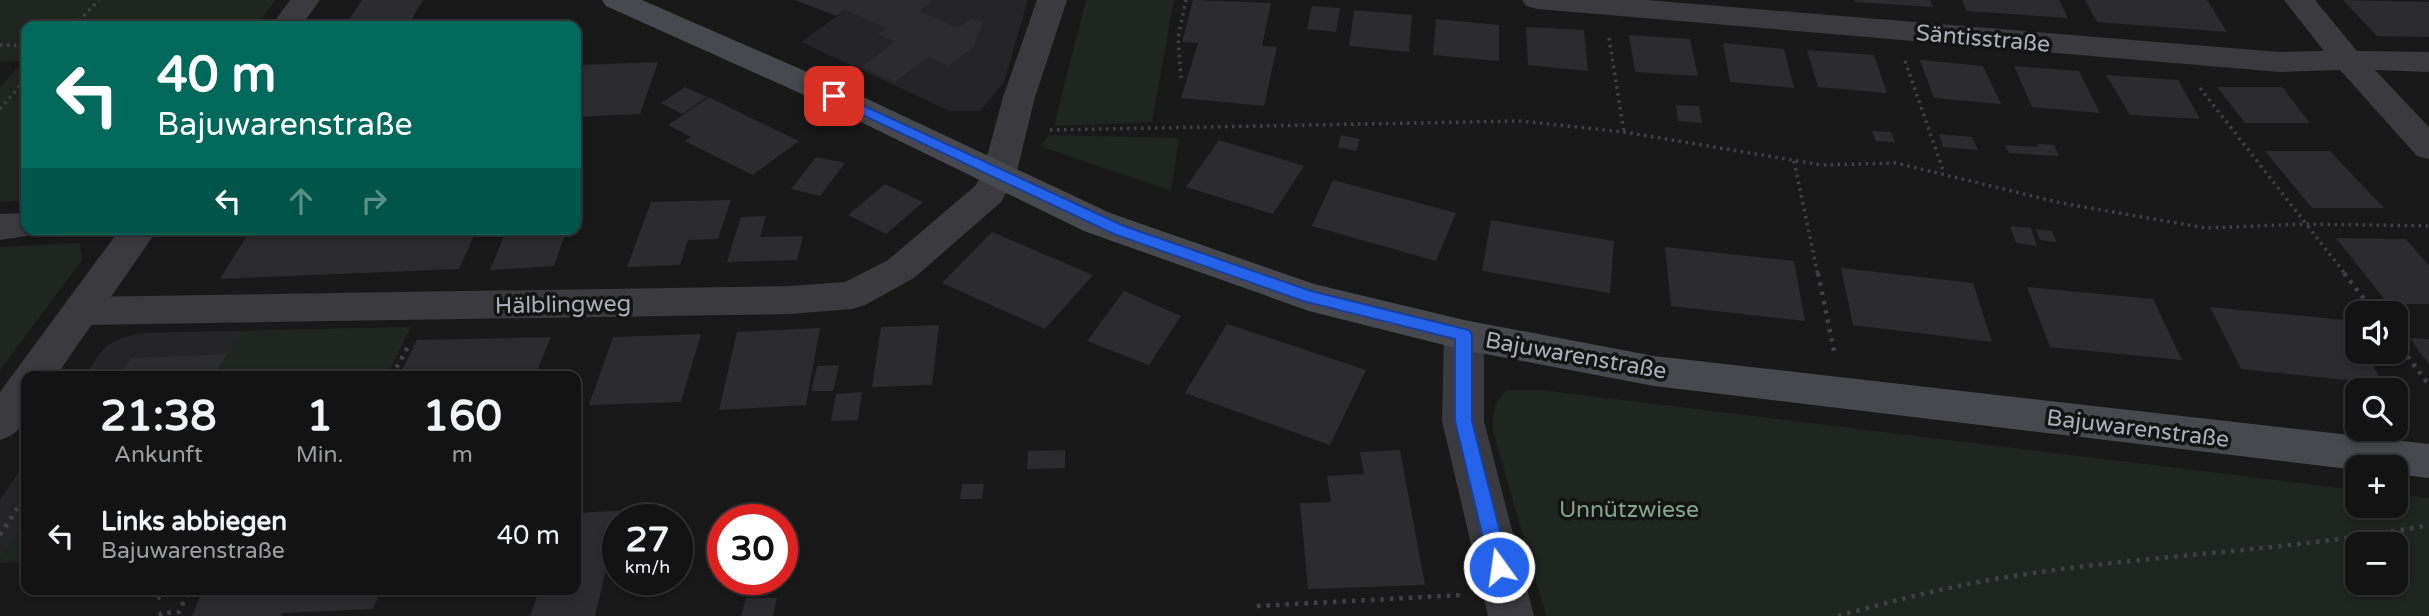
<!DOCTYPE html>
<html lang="de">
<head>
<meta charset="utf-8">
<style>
	:root { --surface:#131314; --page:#202022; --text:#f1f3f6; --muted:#9d9ea0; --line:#323234 }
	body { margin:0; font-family:"Varela Round",sans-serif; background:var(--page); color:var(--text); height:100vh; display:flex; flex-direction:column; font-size:26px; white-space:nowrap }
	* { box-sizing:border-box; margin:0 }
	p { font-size:23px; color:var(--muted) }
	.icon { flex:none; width:38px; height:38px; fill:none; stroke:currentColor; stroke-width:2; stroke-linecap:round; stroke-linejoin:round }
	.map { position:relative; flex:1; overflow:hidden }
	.drawer { position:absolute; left:21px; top:371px; width:560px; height:224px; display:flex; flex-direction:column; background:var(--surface); border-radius:14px; box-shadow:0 4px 10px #0003,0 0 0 2px var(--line) }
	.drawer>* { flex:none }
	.hud { position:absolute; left:21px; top:21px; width:560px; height:214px; border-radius:14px; box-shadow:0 4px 10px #0003,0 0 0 2px var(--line); background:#00695c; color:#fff; overflow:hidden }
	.tools { position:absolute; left:2345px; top:301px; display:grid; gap:14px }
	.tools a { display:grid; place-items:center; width:63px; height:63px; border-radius:14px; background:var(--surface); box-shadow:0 4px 10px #0003,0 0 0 2px var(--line); font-size:35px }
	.speed { position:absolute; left:602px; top:504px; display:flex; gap:14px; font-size:35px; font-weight:700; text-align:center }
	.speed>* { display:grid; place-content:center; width:91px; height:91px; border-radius:50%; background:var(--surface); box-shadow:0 4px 10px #0003,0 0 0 2px var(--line); line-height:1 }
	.speed small { font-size:18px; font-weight:400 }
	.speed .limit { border:10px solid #d22; background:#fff; color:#111 }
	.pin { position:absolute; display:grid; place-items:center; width:60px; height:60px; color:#fff; margin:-30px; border-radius:14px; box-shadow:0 4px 10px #0006 }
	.me { position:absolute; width:77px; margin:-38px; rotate:346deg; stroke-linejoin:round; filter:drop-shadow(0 0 5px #0008) }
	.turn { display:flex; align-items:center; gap:24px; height:147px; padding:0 21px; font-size:32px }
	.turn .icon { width:91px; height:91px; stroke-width:2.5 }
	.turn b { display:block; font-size:49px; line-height:60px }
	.lanes { display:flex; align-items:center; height:66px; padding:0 21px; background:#0003; justify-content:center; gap:35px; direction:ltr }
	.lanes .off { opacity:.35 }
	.eta { display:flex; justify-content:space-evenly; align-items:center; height:119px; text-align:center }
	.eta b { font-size:42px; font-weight:700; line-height:49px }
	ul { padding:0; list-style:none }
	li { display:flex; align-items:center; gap:21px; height:91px; padding:0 21px }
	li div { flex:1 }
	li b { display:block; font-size:26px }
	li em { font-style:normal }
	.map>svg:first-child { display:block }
</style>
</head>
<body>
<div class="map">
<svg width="2429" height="616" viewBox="0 0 2429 616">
	<rect width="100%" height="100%" fill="#19191a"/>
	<g fill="#252527">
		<path d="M860,0H1028L1004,82L980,111H950L801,42Z"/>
		<path d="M411,327L387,376H84L105,347L117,340L139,333Z"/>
		<path d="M26,461V561L0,563V500Z"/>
	</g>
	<g fill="#1f2521" fill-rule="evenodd">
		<path d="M0,0H276L256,26H26V200L0,202V87L24,61H0Z"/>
		<path d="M1086,0H1174L1152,122L1054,126Z"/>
		<path d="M1049,135L1179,138L1171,191L1040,146Z"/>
		<path d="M80,243L82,260L0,370V247Z"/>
		<path d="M411,327L387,376H214L244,331Z"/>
		<path d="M1506,390H1541L2357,490V506H2396V494L2429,498V616H1546L1493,431C1492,413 1493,404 1506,390ZM2357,544H2396V583H2357Z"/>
		<path d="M26,525V561L0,563V558L21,526Z"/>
	</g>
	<g fill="#2c2c2e">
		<path d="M362,0H423L409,24L345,26Z"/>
		<path d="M795,0H933L919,11L958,28L972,18L983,22L973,48L948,66L928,57L895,82L862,67L895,42L877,34L887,28L845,10L836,16Z"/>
		<path d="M1193,0L1271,3L1262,46L1277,47L1264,106L1181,98L1198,43L1182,42Z"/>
		<path d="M1855,0H1930L1933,7L1855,2Z"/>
		<path d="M1962,0H2059L2068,18L1967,11Z"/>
		<path d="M2085,0H2207L2227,32L2097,22Z"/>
		<path d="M2343,0L2429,2V37L2377,36Z"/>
		<path d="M1312,6L1340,8L1336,32L1307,29Z"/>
		<path d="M1354,10L1412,15L1409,52L1349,46Z"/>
		<path d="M1436,19L1499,25V61L1433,55Z"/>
		<path d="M1526,27L1584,30L1588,71L1528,65Z"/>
		<path d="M1629,35L1690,39L1698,76L1635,72Z"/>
		<path d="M1723,43L1784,49L1794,88L1730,82Z"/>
		<path d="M1807,50L1874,55L1887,93L1818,87Z"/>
		<path d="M1920,60L1983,66L2001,104L1934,98Z"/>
		<path d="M658,62L640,114L576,117V73L579,65Z"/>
		<path d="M2014,66L2079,71L2100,113L2032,107Z"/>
		<path d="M2106,75L2178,80L2200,119L2130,115Z"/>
		<path d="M685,87L707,97L682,114L661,103Z"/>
		<path d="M2217,87H2282L2310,123H2245Z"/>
		<path d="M709,97L747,116L799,141L753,175L685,141L691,137L668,125Z"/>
		<path d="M1676,105L1699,106L1702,123L1678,121Z"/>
		<path d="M1872,131L1891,132L1895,142L1876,141Z"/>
		<path d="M1939,134L1972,137L1978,150L1943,147Z"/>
		<path d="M1341,135L1360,139L1356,151L1338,147Z"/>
		<path d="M1219,140L1304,166L1273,214L1186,187Z"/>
		<path d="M2037,144L2054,145L2059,156L2009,153L2005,145L2038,147Z"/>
		<path d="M2265,151H2330L2384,208H2312Z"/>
		<path d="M816,157L845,163L820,196L791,189Z"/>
		<path d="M1333,180L1456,213L1436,261L1312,226Z"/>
		<path d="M885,184L923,202L886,234L848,215Z"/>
		<path d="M731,200L718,239L688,240L680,265L627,267L651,202Z"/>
		<path d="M766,216L760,237L803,236L797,260L727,262L741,217Z"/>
		<path d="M1491,220L1614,241L1610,293L1482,271Z"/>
		<path d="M2010,226L2031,228L2037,246L2016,243Z"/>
		<path d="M251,229H477L459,269L220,279Z"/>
		<path d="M507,229H567L554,266L490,270Z"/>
		<path d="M2036,229L2052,231L2056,242L2040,240Z"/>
		<path d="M992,232L1093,275L1045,329L942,283Z"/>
		<path d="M2336,238L2406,239L2429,266V304H2388Z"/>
		<path d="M1665,247L1794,261L1805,321L1671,306Z"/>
		<path d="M1841,268L1973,283L1992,342L1853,325Z"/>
		<path d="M2027,287L2153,299L2182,360L2050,347Z"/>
		<path d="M1124,291L1181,316L1149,365L1087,341Z"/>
		<path d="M2210,307L2345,320L2357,340V352H2364L2384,384L2241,369Z"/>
		<path d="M1227,324L1366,370L1330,445L1185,393Z"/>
		<path d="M939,325L932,385L872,387L881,327Z"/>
		<path d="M820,328L806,405L719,410L737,332Z"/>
		<path d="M701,334L681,402L589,405L613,337Z"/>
		<path d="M551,337L535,376H399L417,340Z"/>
		<path d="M2410,338L2429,339V364L2420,353Z"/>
		<path d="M227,354L214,376H119L131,358Z"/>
		<path d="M839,365L833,391H811L817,366Z"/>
		<path d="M862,392L858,420L831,421L836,394Z"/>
		<path d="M1065,450V468L1027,469L1028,451Z"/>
		<path d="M1400,450L1425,585L1308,589L1300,503L1331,502L1327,476L1364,474L1360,452Z"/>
		<path d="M962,484H984L982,499H960Z"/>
		<path d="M648,509L645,520H618V548L611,549L595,616H530L539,590H576V513Z"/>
		<path d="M276,590H381L373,609L282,613L281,616H192L200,597L274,593Z"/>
		<path d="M746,598H777L773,616H741Z"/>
	</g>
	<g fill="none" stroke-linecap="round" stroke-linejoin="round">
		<g stroke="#404146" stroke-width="3.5" stroke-dasharray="2.5 4.5" stroke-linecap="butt">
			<path d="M74,26L99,0"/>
			<path d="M1609,38L1624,132"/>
			<path d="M0,45L26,46"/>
			<path d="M1905,61L1944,173"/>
			<path d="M1181,78L1178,38L1186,0"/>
			<path d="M2200,88L2346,275"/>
			<path d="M0,109L26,79"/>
			<path d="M1050,130L1520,121L1624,132L1822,165L1896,163L2061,203L2206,228L2307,224L2429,226"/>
			<path d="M1794,161L1818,275"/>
		</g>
		<g stroke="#404146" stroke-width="4.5" stroke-dasharray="3.5 6" stroke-linecap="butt">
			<path d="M1818,273L1835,356"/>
			<path d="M2344,273L2375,313"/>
			<path d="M2396,341L2429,385"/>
			<path d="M392,376L410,343"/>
			<path d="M0,535L26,495"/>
			<path d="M157,598L188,590"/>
			<path d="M1257,606L1462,595"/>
			<path d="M160,616L161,613L179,612L189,590"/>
			<path d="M1838,616C1896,600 1954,585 2014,576C2152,554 2291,551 2429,525"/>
		</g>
		<g fill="#3a3a3f" fill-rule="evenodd">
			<path d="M1037,0H1067L1035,97L1016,175L1001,202L914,278L865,305L852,309L790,314L81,325L67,321L62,311L67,301L81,297L790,286L845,282L888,260L975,186L982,175L1003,97Z"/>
			<path d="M1522,0H1646L2280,52L2324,51L2284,0H2315L2357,51L2429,52V72L2375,70L2429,127V159L2417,156L2340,70L2280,72L1537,9L1526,6Z"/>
			<path d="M26,213V229H42L39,234L0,240V214Z"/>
			<path d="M1464,320L1478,325L1484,335V421L1534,616H1488L1442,421L1444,335L1450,325Z"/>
		</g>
		<g fill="#3a3a3f" fill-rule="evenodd">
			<path d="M290,0H320L301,26H271Z"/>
			<path d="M120,229H158L56,376H26C26,406 33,430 0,440V392Z"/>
		</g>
		<path fill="#48494f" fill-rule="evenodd" d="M602,0H642L846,89L1110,213L1314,284L1464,320L1654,356L2429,444V478L2396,474V467H2357V470L1654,386L1464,350L1309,311L1084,231L822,103L606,6Z"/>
	</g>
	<path fill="#2563eb" stroke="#184099" stroke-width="2" d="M834,92L1124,226L1311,291L1469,330L1472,335V421L1509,567L1506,573L1499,575L1493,573L1490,567L1455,421V339L1303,301L1114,234L829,99V93Z"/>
	<g text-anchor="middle" stroke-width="7" stroke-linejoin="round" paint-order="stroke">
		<g font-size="23" fill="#acaeb9" stroke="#141415">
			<text transform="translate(1983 38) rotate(5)" y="8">Säntisstraße</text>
			<text transform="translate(563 304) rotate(-1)" y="8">Hälblingweg</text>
			<text transform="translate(1576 355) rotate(10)" y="8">Bajuwarenstraße</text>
			<text transform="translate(2138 428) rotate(7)" y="8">Bajuwarenstraße</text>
		</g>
		<g font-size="23" fill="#85a28b" stroke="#141415">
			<text x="1629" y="517">Unnützwiese</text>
		</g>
	</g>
</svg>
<div class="tools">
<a><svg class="icon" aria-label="sound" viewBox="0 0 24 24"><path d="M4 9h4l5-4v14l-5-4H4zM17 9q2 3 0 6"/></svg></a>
<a><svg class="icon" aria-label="search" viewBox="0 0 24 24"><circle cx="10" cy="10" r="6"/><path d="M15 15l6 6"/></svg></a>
<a>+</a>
<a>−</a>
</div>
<div class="speed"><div>27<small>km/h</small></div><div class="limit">30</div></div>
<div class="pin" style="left:834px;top:96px;background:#d93025"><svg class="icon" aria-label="arrive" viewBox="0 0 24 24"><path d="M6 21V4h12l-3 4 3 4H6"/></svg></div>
<svg class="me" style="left:1499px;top:567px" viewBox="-20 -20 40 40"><circle r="17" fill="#2563eb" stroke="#fff" stroke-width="3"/><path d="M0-11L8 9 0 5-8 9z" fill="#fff"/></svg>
<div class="hud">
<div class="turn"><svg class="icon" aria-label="left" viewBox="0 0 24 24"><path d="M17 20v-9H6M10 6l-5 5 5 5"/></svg><div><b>40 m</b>Bajuwarenstraße</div></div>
<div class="lanes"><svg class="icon" aria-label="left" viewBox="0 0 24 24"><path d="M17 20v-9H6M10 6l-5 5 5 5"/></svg><svg class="icon off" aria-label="ahead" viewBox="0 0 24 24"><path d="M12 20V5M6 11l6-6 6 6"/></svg><svg class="icon off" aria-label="right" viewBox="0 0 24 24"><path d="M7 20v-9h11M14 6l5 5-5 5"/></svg></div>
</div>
<section class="drawer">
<div class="eta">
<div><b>21:38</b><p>Ankunft</p></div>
<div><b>1</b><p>Min.</p></div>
<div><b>160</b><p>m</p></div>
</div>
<ul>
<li><svg class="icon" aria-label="left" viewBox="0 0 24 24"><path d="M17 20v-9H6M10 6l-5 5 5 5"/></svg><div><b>Links abbiegen</b><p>Bajuwarenstraße</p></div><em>40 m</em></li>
</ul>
</section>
</div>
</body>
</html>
